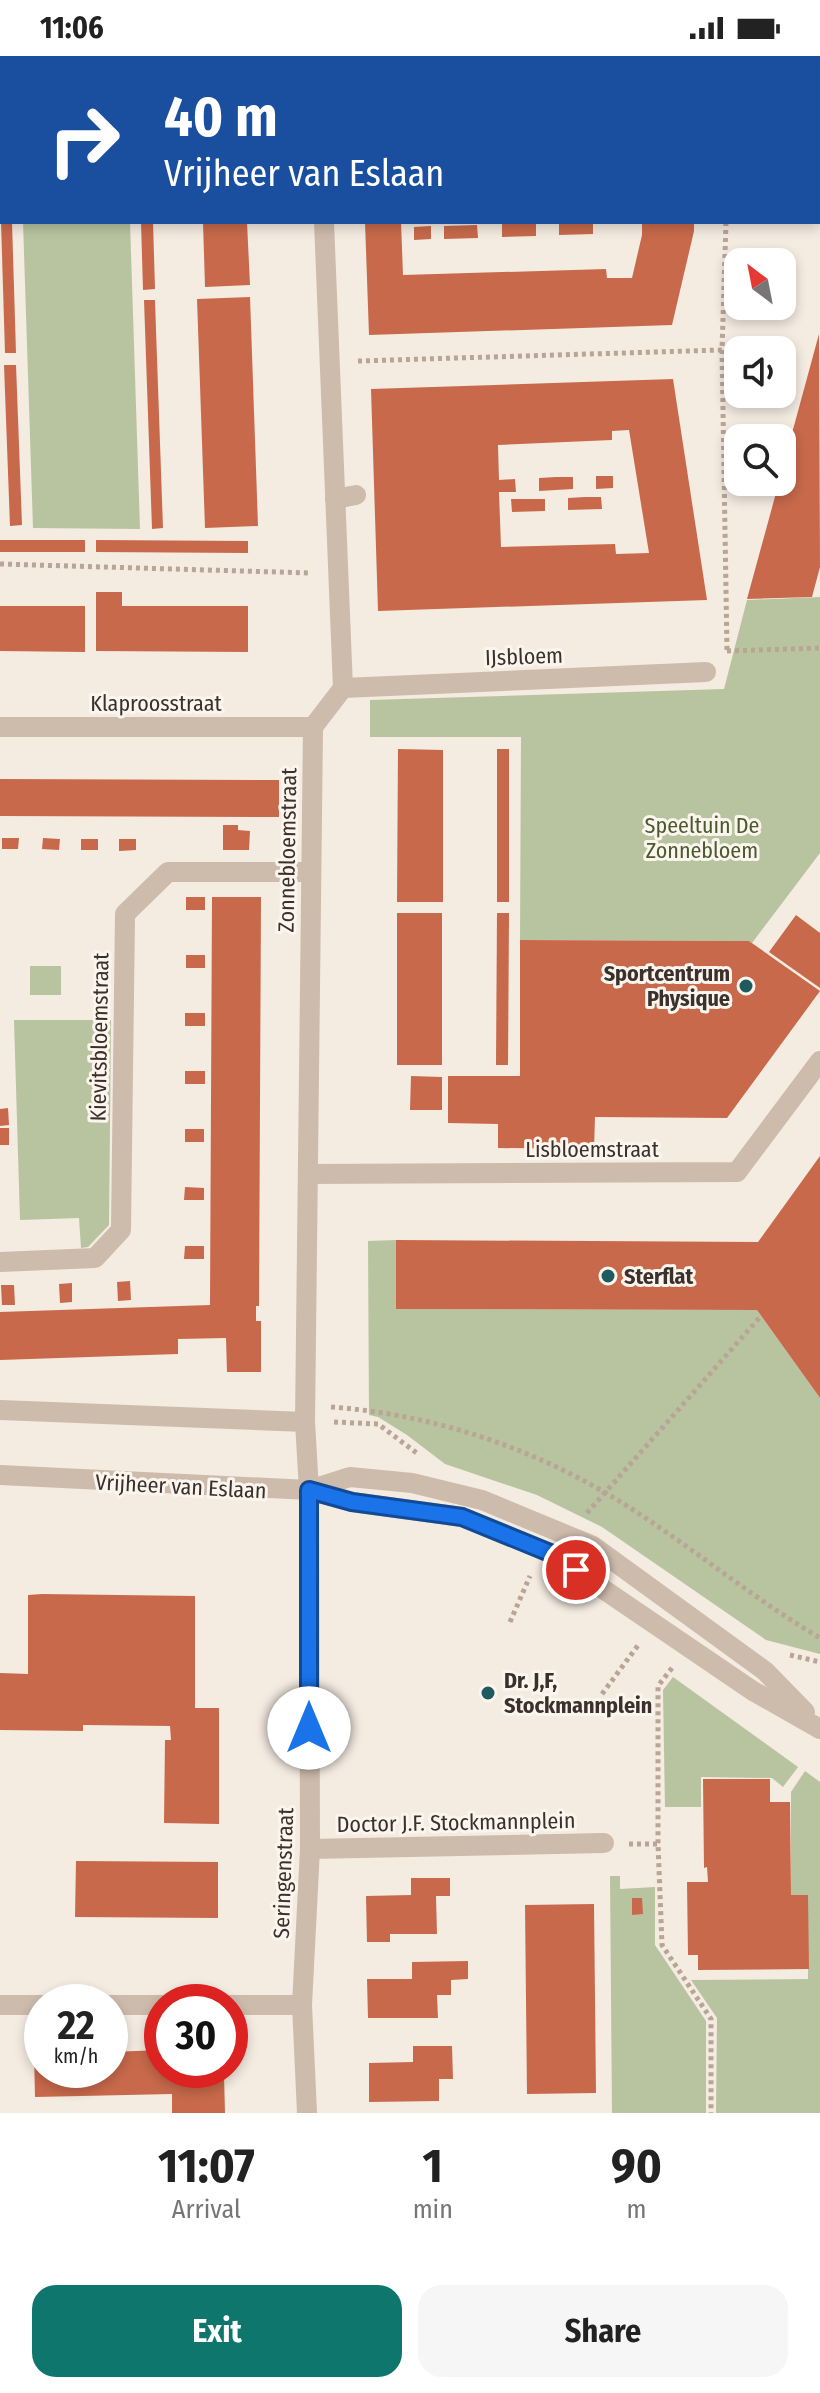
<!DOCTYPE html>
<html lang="en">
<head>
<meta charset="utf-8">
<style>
	:root { --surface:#fff; --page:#f6f6f6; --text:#222; --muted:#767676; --accent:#0f766e }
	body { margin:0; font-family:"Fira Sans Condensed",sans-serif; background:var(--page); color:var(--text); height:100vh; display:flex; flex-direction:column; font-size:30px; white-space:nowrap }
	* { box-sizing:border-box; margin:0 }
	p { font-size:26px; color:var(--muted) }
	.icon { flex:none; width:44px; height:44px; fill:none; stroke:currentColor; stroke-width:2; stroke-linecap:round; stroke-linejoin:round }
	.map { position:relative; height:2057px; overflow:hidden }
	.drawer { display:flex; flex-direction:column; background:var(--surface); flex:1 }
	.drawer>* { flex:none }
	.hud { position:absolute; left:0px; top:0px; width:820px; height:168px; box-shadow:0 4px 12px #0003; background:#1a4fa0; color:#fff; overflow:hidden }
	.needle { width:52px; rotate:328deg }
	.tools { position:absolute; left:724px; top:192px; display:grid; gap:16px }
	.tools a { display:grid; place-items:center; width:72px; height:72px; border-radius:16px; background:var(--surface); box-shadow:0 4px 12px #0003; font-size:40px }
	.speed { position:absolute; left:24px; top:1928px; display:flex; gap:16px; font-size:40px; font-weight:700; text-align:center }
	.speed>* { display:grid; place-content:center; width:104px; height:104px; border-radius:50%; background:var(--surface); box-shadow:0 4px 12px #0003; line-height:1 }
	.speed small { font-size:20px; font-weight:400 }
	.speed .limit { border:12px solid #d22; background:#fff; color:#111 }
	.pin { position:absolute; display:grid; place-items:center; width:68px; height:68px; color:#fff; margin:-34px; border:4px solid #fff; border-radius:50%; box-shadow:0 2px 8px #0007 }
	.me { position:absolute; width:88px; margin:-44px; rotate:0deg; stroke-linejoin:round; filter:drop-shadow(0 0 6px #0008) }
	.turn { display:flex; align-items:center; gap:28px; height:168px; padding:0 32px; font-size:36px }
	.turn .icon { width:104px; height:104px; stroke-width:2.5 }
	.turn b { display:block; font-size:56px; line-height:68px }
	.eta { display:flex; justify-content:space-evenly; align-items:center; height:136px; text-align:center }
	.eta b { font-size:48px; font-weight:700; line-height:56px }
	.primary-button { display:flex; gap:16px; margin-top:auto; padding:16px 32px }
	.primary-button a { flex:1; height:92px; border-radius:24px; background:var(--accent); color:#fff; font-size:32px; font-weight:700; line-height:92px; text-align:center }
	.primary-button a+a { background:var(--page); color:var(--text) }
	.status { display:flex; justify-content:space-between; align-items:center; height:56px; padding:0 40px; background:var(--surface); direction:ltr }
	.status svg { height:22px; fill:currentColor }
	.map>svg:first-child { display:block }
</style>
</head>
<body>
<div class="status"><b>11:06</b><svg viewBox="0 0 49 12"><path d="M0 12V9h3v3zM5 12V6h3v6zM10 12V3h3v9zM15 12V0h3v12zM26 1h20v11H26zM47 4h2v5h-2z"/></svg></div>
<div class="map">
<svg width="820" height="2057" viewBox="0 0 820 2057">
	<rect width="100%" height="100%" fill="#f4ebe1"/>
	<g fill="#b8c4a0">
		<path d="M23,166H130L140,473L33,472Z"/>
		<path d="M820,541V797L752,887L749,885L520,884L521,681H370V644L724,633L747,544Z"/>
		<rect x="30" y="910" width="31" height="29"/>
		<path d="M14,964H111L109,1169L88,1191L81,1192L79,1162L20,1164Z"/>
		<path d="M396,1184V1253L757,1254L820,1342V1598L766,1584L602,1471L537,1439L445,1408L407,1379L378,1361L369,1359L368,1185Z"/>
		<path d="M673,1621L798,1711L783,1731L772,1722L701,1721V1751H665L663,1634Z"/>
		<path d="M805,1715L820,1726V2057H716L717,1962L691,1924L808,1923V1840L791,1839V1736Z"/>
		<path d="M610,1820H620V1833L655,1831V1889L706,1965V2057H612Z"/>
	</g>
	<g fill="#c8694b" fill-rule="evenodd">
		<path d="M1,166H12L16,297H5Z"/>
		<path d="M141,166H153L155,233L143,234Z"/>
		<path d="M203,166H247L250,229L205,231Z"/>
		<path d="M365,166H401L403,219L606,213L607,222H632L642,179V166H694V175L672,269L369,279Z"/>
		<path d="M559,166H593V178L559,179Z"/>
		<path d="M519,167H536V180L502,181V168Z"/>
		<path d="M477,169L478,182L444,183V170Z"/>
		<path d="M431,170V183L414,184V171Z"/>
		<path d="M250,241L258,470L205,472L197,243Z"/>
		<path d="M144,244H155L156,274L163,472L152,473Z"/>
		<path d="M819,278L820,511L812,541L747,543L779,426H782V414Z"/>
		<path d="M4,309H16L22,469L10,470Z"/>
		<path d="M673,323L707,544L378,555L371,333ZM629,374L649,497L616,498L615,488L501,491L499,436H516L515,423L499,424L498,389L612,384V375Z"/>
		<path d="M596,420H613V432L596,433Z"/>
		<path d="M556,421H573V433L539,435V422Z"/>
		<path d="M585,441H601L602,453L568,454V442Z"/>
		<path d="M511,443H545V455L512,456Z"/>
		<rect x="0" y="484" width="85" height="12"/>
		<path d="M96,484L248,485V497L96,496Z"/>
		<path d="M96,536H122V550H248V596L96,595Z"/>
		<path d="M0,550H85V596L0,595Z"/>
		<path d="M398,693L443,694V846H397Z"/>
		<rect x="497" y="693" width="12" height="153"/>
		<path d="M0,723L279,724V761L0,760Z"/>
		<path d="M223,769H238V774L250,775L249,794H223Z"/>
		<path d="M2,782H19L18,793H2Z"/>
		<path d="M43,782L60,783L59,794L42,793Z"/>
		<rect x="81" y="783" width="17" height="11"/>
		<path d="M119,783H136V794L119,795Z"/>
		<rect x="186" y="841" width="19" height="13"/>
		<path d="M212,841H261L259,1250H256V1265H261V1316H227L226,1282L178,1283V1298L0,1304V1256L210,1249Z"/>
		<rect x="397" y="857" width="45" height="152"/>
		<path d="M497,857H509L508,1009H496Z"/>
		<path d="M796,859L820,877V932L769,896Z"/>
		<path d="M520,884L749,885L820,935L727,1062L595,1061L594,1093L498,1092V1068L448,1067V1020H520Z"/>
		<rect x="186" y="899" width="19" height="13"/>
		<rect x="185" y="957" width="20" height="13"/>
		<rect x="185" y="1015" width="20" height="13"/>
		<path d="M411,1020L442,1021V1054H410Z"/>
		<path d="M8,1052L9,1069L0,1070V1053Z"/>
		<rect x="0" y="1072" width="9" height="17"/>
		<rect x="185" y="1073" width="19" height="13"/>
		<path d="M820,1100V1342L757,1254L396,1253V1184L758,1186Z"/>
		<path d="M185,1131L204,1132V1144H184Z"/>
		<path d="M185,1190H204V1203H184Z"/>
		<path d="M130,1225L131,1244L118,1245L117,1226Z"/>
		<path d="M72,1227V1246L60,1247L59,1228Z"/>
		<path d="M1,1229H14L15,1249H2Z"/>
		<path d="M42,1538L195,1540V1652H219V1768L164,1767L165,1684H171L170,1670L83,1669V1675L0,1674V1617L28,1618V1539Z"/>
		<path d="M703,1723H770V1746H790L791,1839H808L809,1913L698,1914V1899H688L687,1826H708L707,1811L704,1812Z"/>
		<path d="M76,1805L218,1806V1862L75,1861Z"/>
		<path d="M411,1822H450V1840H436L437,1878H390V1886H367L366,1840L411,1839Z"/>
		<path d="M632,1842H642L643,1858L632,1859Z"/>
		<path d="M594,1848L596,2037L527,2038L525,1849Z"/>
		<path d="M468,1905V1923L451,1924V1939H437L438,1962H368L367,1923H412V1906Z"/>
		<path d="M413,1990H452L453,2023H439V2045L369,2046V2007L413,2006Z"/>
		<path d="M162,1994V2014H171V2021L224,2019L225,2057H172V2038L35,2041L34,1997H42V2014H110V1996Z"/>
	</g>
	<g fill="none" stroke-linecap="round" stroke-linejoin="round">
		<g stroke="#b9a596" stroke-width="5" stroke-dasharray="4 4" stroke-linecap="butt">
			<path d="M685,0L686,2"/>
			<path d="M818,20H820"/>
			<path d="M726,166L722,294L727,595"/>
			<path d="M358,305L722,294"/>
			<path d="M0,508L311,517"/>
			<path d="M727,595L820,592"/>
			<path d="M331,1351C443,1359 551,1398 644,1461C703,1500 759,1546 820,1582"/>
			<path d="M334,1366L378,1368L418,1398"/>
			<path d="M587,1457L761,1260"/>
			<path d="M510,1566L530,1520"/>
			<path d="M790,1599L820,1606"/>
			<path d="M672,1612L658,1630V1788L662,1889L711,1963V2057"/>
			<path d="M602,1638L639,1588"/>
			<path d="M629,1788H658"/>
		</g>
		<g stroke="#cdbbac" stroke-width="20">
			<path d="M335,443L356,439"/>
			<path d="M310,1793L604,1787"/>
		</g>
		<g stroke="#cdbbac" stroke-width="20">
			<path d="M319,0V2"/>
			<path d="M0,27H2"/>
			<path d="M343,632L706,616"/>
			<path d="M0,671H313"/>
			<path d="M308,1118L737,1116L820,1005"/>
			<path d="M0,1206L95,1202L121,1174L125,858L168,816H310"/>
			<path d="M0,1354L305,1366"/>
			<path d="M0,1949H42"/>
			<path d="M110,1949H162"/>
			<path d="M230,1949H302"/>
			<path d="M307,2057L302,1949L310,1793L309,1434L305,1366L313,671L343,632L324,166"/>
		</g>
		<g stroke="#cdbbac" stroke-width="20">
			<path d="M0,1419L309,1434L352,1446L462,1461L550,1497L753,1635L820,1673"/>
			<path d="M309,1434L350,1421L412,1427L482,1444L593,1490L765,1615L805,1656"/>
		</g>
	</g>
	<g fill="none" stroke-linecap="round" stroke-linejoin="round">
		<g stroke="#114b97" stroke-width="20">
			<path id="route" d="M309,1672V1434L352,1446L462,1461L550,1497L576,1514"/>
		</g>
		<use href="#route" stroke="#1a73e8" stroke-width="14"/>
	</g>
	<g fill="#1f5a5e" stroke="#fbf5ee" stroke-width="3">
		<circle cx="746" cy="930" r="8"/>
		<circle cx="608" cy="1220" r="8"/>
		<circle cx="488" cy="1637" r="8"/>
	</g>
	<g text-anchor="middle" stroke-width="6" stroke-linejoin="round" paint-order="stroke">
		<g font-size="22" fill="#3b302b" stroke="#fbf5ee">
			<text transform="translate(524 600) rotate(-2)" y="8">IJsbloem</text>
			<text x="156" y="655">Klaproosstraat</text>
			<text transform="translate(287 794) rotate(-89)" y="8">Zonnebloemstraat</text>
			<text transform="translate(99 981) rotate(-89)" y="8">Kievitsbloemstraat</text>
			<text x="592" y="1101">Lisbloemstraat</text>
			<text transform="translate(181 1430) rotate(3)" y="8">Vrijheer van Eslaan</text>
			<text transform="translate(456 1766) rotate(-1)" y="8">Doctor J.F. Stockmannplein</text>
			<text transform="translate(283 1817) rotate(-88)" y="8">Seringenstraat</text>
		</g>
		<g font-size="22" fill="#4a5a2e" stroke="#fbf5ee">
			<text x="702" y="777">Speeltuin De<tspan x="702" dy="25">Zonnebloem</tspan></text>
		</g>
		<g font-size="22" font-weight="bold" fill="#3b302b" stroke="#fbf5ee" text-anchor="start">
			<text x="730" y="925" text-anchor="end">Sportcentrum<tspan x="730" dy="25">Physique</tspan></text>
			<text x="624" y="1228">Sterflat</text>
			<text x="504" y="1632">Dr. J,F,<tspan x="504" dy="25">Stockmannplein</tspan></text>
		</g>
	</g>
</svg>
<div class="tools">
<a><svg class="needle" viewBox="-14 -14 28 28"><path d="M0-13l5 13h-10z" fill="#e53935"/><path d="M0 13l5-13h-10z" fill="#767676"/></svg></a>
<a><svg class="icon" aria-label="sound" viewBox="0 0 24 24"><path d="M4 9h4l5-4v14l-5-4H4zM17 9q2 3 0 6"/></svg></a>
<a><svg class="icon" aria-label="search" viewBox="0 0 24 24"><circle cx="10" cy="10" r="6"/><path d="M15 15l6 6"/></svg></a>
</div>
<div class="speed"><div>22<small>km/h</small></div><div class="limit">30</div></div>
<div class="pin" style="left:576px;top:1514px;background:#d93025"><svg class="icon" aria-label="arrive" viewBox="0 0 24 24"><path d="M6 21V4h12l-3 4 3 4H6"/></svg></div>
<svg class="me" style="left:309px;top:1672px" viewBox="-20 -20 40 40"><circle r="19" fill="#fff"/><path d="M0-13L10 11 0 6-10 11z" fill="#1a73e8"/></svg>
<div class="hud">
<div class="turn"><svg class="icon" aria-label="right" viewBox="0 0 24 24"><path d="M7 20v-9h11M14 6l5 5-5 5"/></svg><div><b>40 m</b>Vrijheer van Eslaan</div></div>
</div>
</div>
<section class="drawer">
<div class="eta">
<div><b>11:07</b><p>Arrival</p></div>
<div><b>1</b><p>min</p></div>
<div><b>90</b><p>m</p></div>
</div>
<div class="primary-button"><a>Exit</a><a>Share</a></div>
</section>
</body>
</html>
